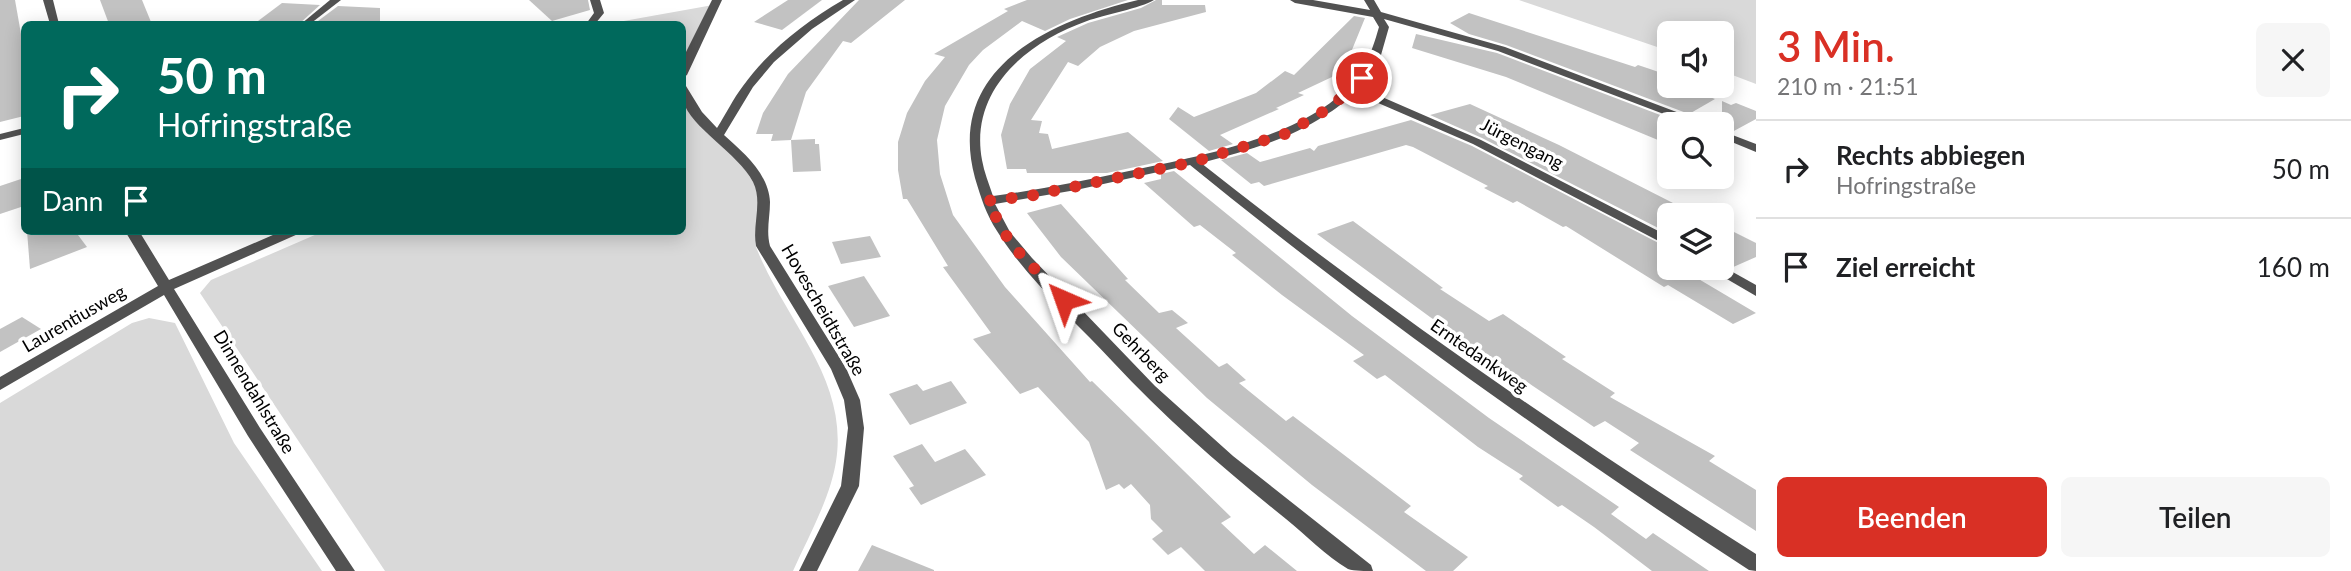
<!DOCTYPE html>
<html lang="de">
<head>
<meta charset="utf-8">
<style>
	:root { --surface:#fff; --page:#f6f6f6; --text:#202124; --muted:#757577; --line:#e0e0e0; --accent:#d93025 }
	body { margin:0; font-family:Lato,sans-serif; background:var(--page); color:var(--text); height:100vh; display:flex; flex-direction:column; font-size:26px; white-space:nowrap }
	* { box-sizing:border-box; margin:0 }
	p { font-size:23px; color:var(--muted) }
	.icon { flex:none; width:38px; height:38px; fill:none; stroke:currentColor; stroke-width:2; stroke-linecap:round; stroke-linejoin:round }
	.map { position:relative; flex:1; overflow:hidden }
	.panel { display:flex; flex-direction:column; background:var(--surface); width:595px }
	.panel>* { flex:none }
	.hud { position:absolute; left:21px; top:21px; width:665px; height:214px; border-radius:10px; box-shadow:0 4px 18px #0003; background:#00695c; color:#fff; overflow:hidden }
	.tools { position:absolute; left:1657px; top:21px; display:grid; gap:14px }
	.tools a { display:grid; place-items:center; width:77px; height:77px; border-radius:10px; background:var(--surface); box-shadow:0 4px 18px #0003; font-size:35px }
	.pin { position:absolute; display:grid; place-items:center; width:60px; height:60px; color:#fff; margin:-30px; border:4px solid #fff; border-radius:50%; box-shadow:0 2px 7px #0007 }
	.me { position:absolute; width:77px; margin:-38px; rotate:317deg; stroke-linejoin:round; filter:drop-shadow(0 0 5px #0008) }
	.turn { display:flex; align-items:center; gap:24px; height:147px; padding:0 21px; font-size:32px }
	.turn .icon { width:91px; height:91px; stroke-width:2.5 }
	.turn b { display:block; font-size:49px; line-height:60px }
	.then { display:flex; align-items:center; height:66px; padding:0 21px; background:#0003; gap:14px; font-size:26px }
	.round { display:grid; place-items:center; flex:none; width:74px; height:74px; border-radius:10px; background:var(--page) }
	.headline { display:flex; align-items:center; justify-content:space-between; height:119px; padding:0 21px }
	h1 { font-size:42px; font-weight:600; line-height:52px; color:var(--accent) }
	.button { display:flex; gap:14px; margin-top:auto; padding:14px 21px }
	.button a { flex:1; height:80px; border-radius:10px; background:var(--accent); color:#fff; font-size:28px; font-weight:600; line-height:80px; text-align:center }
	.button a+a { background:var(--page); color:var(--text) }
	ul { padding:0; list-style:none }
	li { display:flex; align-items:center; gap:21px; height:98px; padding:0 21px; border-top:2px solid var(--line) }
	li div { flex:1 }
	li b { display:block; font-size:26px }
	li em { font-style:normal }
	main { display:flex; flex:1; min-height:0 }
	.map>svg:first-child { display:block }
</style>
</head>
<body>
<main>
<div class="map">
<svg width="1756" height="571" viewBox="0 0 1756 571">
	<rect width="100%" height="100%" fill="#fff"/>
	<g fill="#d9d9d9">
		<path d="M1519,0H1756V84L1722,71V33H1670L1669,51Z"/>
		<path d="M713,5L683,67L682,24H607Z"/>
		<path d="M683,96C702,119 756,173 760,199C762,215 753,231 756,247C788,328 860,389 831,483C822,513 806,542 793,571H385L200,293L211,280L324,231H682Z"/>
		<path d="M149,318L175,323L234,443L322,571H0V403L132,323Z"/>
	</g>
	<g fill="#c2c2c2">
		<path d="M0,0H15L24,51V116L0,122Z"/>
		<path d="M100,0H142L151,22L109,24Z"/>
		<path d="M529,0H588L590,10L552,21Z"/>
		<path d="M788,0H822L782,30L754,22Z"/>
		<path d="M859,0H905L851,43L843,41L806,92L791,140L771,141L773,134H756L763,113L788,74Z"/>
		<path d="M1027,0H1128L1070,19L1045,31L1022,21L983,50L969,65L945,106L937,140L940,174L953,215L1005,287L1090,382L1092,381L1231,517L1221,523L1254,554L1265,545L1297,571H1205L1181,547L1168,555L1152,539L1163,531L1151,519L1150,505L1131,484L1124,489L1119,484L1106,490L1089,442L1038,387L1020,394L973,339L991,333L943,267L948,266L907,199H903L898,170V142L907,113L925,81L945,57L934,54L1008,11L1004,9Z"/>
		<path d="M1156,0H1162V5H1205L1206,12L1134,31L1100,47L1078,66L1068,62L1031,120L1042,121L1039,133L1048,134L1052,149L1128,132L1163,161L1107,173H1027L1026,169H1007L1001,135L1010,104L1030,69L1066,41L1057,37L1088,23L1141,8Z"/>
		<path d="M282,3L320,5L299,24H254Z"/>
		<path d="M338,6L380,8V24H314Z"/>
		<path d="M1469,13L1635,67L1638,65L1650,69L1670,76V86H1682L1715,99L1689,114L1506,45L1469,34L1450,23Z"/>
		<path d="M1354,16L1365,18L1347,62L1332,77L1298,93L1304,95L1276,108L1279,109L1220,135L1233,144L1209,151L1169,119L1178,107L1194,117L1256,93L1285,71L1294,75Z"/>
		<path d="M1416,34L1497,53L1676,121L1670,124V145L1506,77L1412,48Z"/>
		<path d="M1722,101L1731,105L1736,103L1756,111V119L1732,132L1722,129Z"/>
		<path d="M1470,104L1559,145L1673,203L1666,206L1670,207V234L1482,138L1430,115Z"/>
		<path d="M1411,120L1472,146L1670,249V268H1680L1756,313L1733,324L1668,285L1664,287L1566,226L1563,227L1517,201L1513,203L1484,188L1488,186L1413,147L1406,145L1264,186L1259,182L1251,184L1221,160L1247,153L1260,162L1310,148L1314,151L1318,146Z"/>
		<path d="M815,139V144H819L821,171L793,172L791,140Z"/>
		<path d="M1174,171L1352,316L1489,418L1619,507L1611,514L1646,539L1653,533L1709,571H1652L1594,527L1562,505L1558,507L1519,479L1523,476L1478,447L1385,375L1377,379L1353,361L1364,355L1282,295L1232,255L1236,253L1200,225L1194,227L1144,183L1161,179V174Z"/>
		<path d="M24,178V206L0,214V186Z"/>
		<path d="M1061,204L1128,279L1125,280L1159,313L1172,310L1188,323L1176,328L1219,367L1227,363L1246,380L1239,383L1286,421L1293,416L1411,506L1404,512L1468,557L1453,571H1426L1312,485L1207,398L1061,257L1027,213Z"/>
		<path d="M1353,221L1443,288L1440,289L1489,321L1503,314L1566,357L1562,359L1615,393L1610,397L1715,456L1709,461L1756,490V531L1630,450L1639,443L1605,421L1594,427L1430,317L1317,234Z"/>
		<path d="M1722,226L1756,243V257L1731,268L1722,263Z"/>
		<path d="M27,231H75L87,247L30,269Z"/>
		<path d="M870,236L881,257L841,264L832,242Z"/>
		<path d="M864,276L890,316L854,327L828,286Z"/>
		<path d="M22,317L41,329L0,352V329Z"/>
		<path d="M951,381L967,403L910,425L889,394L917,384L923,391Z"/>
		<path d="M922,444L935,462L965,449L986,475L921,505L909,488L914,486L893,456Z"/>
		<path d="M872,545L934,570V571H858Z"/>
	</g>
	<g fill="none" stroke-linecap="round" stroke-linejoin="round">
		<g fill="#525252" fill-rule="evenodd">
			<path d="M43,0H53L59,24H50Z"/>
			<path d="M330,0H341L310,24H301Z"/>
			<path d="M590,0H600L604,13L595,24H586L594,13Z"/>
			<path d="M712,0H722L687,75L682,78V60Z"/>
			<path d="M843,0H855L812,29L774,62L753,87L724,135C743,152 769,174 770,202C770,217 766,231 770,246L846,368L860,400L864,428L859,486L817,571H799L841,486L848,428L844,400L831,369L756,246C752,225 763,202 753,182C738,153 691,128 683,101C681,97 682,90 682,85L686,86L702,112L717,128C726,114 733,99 743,86C769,50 805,22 843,0Z"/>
			<path d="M1138,0H1154C1141,8 1104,15 1087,21C1027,42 969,90 982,160C984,172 989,184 993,196C1038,190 1083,181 1129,171C1192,158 1298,138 1345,90C1365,70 1371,55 1379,27L1373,17L1295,3L1290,0H1313L1370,10L1364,0H1374L1381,12L1505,47L1703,122L1704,124H1690L1498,51L1384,19L1389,27L1379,62L1359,87L1481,140L1670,237V247L1473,144L1355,93C1345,101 1335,110 1324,116C1288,140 1243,152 1201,163C1379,304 1564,433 1756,554V571L1749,570C1556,444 1369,311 1190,165L1076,190L995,204L1010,232L1032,258L1155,386L1233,456L1371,565L1373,571C1366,571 1354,571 1348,569C1326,556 1306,535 1286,519C1225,470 1166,419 1113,362C1076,322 1026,278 997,231C986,214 981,198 975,178C945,68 1050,21 1138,0Z"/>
			<path d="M24,128V134L0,140V134Z"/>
			<path d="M1722,131L1756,144V152L1722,138Z"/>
			<path d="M125,231H139L169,280L282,231H300L298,234L174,289L260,428L355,571H336L248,436L164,295L0,390V377L158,286Z"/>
			<path d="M1722,266L1756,285V296L1708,268Z"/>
		</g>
	</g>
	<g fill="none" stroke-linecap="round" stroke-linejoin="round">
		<path stroke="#d93025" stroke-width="12" stroke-dasharray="0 21.6" d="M1064,300L1011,244L987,201L1029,196L1193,162L1285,134L1331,107L1362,78"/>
	</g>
	<g text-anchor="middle" stroke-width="7" stroke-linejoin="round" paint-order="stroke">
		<g font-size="18" fill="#000" stroke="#fff">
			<text transform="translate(1522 144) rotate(27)" y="6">Jürgengang</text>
			<text transform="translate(823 310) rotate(60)" y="6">Hovescheidtstraße</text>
			<text transform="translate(74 319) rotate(-30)" y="6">Laurentiusweg</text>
			<text transform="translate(1141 352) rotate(46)" y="6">Gehrberg</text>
			<text transform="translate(1479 356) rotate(35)" y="6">Erntedankweg</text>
			<text transform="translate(254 392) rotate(59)" y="6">Dinnendahlstraße</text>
		</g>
	</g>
</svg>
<div class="tools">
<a><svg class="icon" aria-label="sound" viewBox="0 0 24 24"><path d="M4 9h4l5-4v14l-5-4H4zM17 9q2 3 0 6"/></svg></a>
<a><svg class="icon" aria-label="search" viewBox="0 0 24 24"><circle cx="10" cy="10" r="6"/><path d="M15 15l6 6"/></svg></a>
<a><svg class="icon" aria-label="layers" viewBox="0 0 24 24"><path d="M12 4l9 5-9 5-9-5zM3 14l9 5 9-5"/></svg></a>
</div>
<div class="pin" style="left:1362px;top:78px;background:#d93025"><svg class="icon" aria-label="arrive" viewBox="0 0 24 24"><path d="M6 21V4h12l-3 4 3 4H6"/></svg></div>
<svg class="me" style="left:1064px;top:300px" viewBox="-20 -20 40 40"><path d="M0-17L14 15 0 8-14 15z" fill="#d93025" stroke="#fff" stroke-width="4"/></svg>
<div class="hud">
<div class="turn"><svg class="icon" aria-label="right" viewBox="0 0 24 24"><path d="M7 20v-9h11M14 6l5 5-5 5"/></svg><div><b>50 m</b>Hofringstraße</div></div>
<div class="then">Dann<svg class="icon" aria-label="arrive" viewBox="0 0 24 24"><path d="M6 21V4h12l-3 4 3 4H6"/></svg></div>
</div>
</div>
<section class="panel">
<div class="headline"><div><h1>3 Min.</h1><p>210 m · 21:51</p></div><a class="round"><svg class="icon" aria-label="close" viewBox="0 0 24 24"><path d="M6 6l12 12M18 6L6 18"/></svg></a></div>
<ul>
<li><svg class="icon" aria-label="right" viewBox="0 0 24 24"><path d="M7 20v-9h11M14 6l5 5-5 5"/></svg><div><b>Rechts abbiegen</b><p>Hofringstraße</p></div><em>50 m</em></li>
<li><svg class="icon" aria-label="arrive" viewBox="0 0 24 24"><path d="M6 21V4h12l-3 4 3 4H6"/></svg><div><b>Ziel erreicht</b></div><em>160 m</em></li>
</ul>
<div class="button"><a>Beenden</a><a>Teilen</a></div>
</section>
</main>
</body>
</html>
